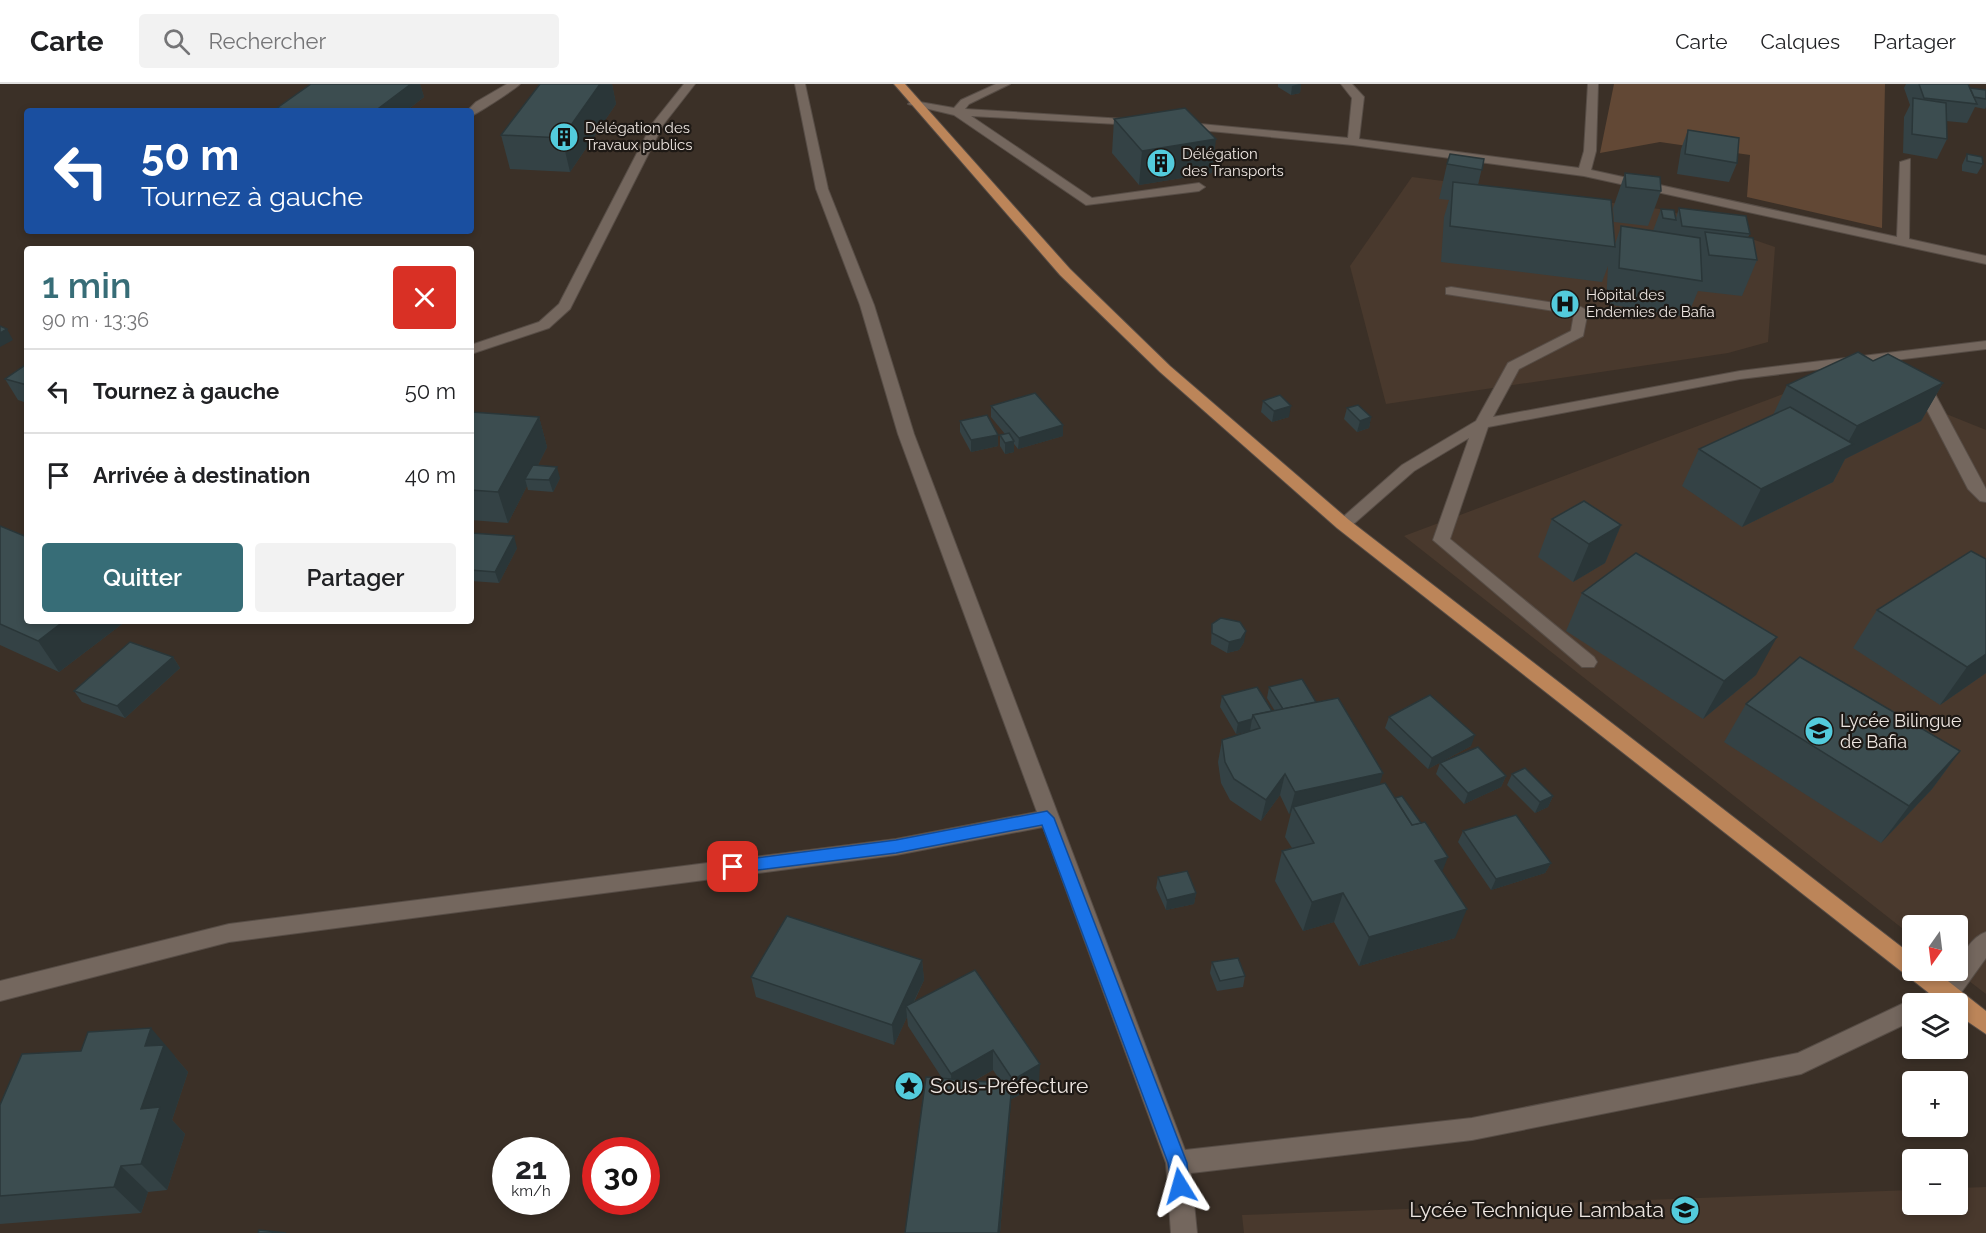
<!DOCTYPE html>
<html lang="fr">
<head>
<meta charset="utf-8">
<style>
	:root { --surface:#fff; --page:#f2f2f2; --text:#202124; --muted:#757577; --line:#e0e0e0; --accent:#376d77 }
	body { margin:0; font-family:Raleway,sans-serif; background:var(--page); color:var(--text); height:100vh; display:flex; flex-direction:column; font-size:22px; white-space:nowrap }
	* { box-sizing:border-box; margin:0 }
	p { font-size:20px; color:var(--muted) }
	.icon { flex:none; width:33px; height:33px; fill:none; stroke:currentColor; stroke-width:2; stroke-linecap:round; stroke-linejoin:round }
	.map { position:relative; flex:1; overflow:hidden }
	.panel { position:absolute; left:24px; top:162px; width:450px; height:378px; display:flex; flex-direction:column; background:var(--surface); border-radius:6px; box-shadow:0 3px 9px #0003 }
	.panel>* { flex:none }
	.hud { position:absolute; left:24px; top:24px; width:450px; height:126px; border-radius:6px; box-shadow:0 3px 9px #0003; background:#1a4fa0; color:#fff; overflow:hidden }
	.needle { width:39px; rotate:194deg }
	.fabs { position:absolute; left:1902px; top:831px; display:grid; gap:12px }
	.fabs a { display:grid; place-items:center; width:66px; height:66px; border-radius:6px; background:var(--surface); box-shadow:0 3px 9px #0003; font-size:30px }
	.speed { position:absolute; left:492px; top:1053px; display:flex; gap:12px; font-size:30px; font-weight:700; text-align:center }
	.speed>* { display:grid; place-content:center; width:78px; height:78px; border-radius:50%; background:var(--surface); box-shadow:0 3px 9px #0003; line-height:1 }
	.speed small { font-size:15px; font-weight:400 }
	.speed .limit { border:9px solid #d22; background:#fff; color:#111 }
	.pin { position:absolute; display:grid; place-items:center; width:51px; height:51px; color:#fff; margin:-26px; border-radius:12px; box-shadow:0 3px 9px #0006 }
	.me { position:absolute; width:66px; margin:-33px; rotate:352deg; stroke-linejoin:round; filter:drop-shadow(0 0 4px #0008) }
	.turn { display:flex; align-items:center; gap:21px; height:126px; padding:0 18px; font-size:27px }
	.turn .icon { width:78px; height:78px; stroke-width:2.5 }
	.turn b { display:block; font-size:42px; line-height:51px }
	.round { display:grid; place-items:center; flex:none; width:63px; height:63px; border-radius:6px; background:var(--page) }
	.head { display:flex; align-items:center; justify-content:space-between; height:102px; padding:0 18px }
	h1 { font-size:36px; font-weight:600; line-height:45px; color:var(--accent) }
	.cta { display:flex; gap:12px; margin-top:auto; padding:12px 18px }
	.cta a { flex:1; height:69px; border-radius:6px; background:var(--accent); color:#fff; font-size:24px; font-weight:600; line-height:69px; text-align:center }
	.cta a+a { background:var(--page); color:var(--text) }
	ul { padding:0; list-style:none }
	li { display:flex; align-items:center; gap:18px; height:84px; padding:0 18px; border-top:2px solid var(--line) }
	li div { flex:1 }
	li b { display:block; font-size:22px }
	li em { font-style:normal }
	header { display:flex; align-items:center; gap:36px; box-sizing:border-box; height:84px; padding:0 30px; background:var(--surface); border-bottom:2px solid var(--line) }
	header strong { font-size:28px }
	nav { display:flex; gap:33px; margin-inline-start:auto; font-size:21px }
	.search { width:420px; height:54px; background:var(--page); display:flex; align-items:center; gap:15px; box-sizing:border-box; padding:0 21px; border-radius:6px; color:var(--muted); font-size:22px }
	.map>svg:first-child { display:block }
</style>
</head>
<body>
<header>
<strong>Carte</strong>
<div class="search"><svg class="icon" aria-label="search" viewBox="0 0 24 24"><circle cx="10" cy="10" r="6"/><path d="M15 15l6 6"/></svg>Rechercher</div>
<nav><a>Carte</a><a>Calques</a><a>Partager</a></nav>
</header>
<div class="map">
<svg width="1986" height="1149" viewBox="0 0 1986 1149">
	<rect width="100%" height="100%" fill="#3b3027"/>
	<g fill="#49392d">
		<path d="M1412,93L1667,126L1775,163L1768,258L1728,269L1386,320L1350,182Z"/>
		<path d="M1842,288L1986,346V910L1956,887L1958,842H1912V852L1404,452Z"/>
		<path d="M1986,1103V1149H1244L1242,1131L1912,1106V1120H1958V1104Z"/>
	</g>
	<path fill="#624835" d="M1614,0H1885L1882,144L1747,113L1750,71L1660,58L1600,69Z"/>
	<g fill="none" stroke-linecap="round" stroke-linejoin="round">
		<g stroke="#574d46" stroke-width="2">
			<g id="minor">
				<path d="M507,0H520C517,4 475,31 471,32V27H467L476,18Z"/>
				<path d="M684,0H695L663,41L570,225L549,244L471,270V261L539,238L559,220L652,40Z"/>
				<path d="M795,0H805L828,105L874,221L914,350L1185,1066L1472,1034L1798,969L1904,919L1912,916L1917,918L1919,913L1939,903L1952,886H1958C1958,873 1973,852 1986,848V874L1955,917L1950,920H1912V937L1801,990L1472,1056L1191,1089L1197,1149H1171L1166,1079L1043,743L896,771L229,858L0,917V897L229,840L896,755L1037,728L898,350L860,221L816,105Z"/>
				<path d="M996,0H1010L969,20L965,25L1140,36L1142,38L1136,41L971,32L1092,114L1199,99L1205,103L1199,107L1086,121L954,31L908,20L914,17L954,24L961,16Z"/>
				<path d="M1341,0H1352L1364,13L1359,55L1579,84L1584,67L1588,0H1598L1596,67L1591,86L1897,153L1900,78L1910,75L1909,155L1986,172V180L1584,92L1353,61L1179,44L1173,41L1179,38L1348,54L1352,14Z"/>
				<path d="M1451,203L1581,223L1588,227L1583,252L1519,285L1493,333L1740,287L1986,257V265L1740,295L1488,343L1450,455L1594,573L1597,578L1594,583H1582L1433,456L1469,354L1414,387L1349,444L1343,445L1335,440L1402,381L1476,337L1508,279L1571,247L1574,230L1446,210V204Z"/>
				<path d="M1920,295L1925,296L1934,308L1986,405V418L1980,417L1968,405L1913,299Z"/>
			</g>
		</g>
		<g stroke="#574d46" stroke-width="2">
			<path id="major" d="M894,0H905L1070,185L1170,282L1349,436L1912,871V886H1934L1986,927V950L1958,931V920H1943L1337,444L1160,288L1060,191Z"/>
		</g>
		<use href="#minor" fill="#74675e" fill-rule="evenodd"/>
		<use href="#major" fill="#bc8559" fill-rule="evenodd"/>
	</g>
	<g fill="#344245" fill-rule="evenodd">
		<path d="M311,0H420L424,13L406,27H278L277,24Z"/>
		<path d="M540,0H612L616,20L570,88L510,85L501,51Z"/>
		<path d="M1278,0H1301L1300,9L1291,11L1278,3Z"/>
		<path d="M1906,0H1968L1970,4L1986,6V23L1985,25L1975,23L1967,39L1946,37L1947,55L1937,75L1903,69L1904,33L1910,21L1904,4Z"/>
		<path d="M1114,35L1212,89L1139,101L1112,69Z"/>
		<path d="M1688,46L1737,79L1729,98L1677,90L1681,65Z"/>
		<path d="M1967,70L1983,80L1977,90L1962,87V81Z"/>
		<path d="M1484,75L1478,101L1615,160L1621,142L1653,147L1661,125L1676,134L1679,124L1750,150L1748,153L1757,176L1742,212L1698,207L1687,233L1606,220L1608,182L1602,198L1441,178L1444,133L1449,116L1439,115L1447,80Z"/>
		<path d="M1625,89L1661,107L1648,142L1614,138L1613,124Z"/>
		<path d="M1873,277L1943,299L1921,337L1845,375L1833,398L1742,443L1682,402L1699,365L1773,331L1787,301Z"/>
		<path d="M27,280V319L18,316L5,295Z"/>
		<path d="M1263,317L1289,333L1272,338L1261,328Z"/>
		<path d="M991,322L1063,341V352L1018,365L1014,360V368L1005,370L1000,362V351L1005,350L991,333Z"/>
		<path d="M1347,324L1371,333L1369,344L1357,348L1344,335Z"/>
		<path d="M471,328L539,333L547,363L538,381L560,394L553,408L528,406L527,402L508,439L471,436Z"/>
		<path d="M960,337L998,362L971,368L960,348Z"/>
		<path d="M1552,435L1621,441L1605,479L1573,498L1538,473Z"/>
		<path d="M0,442L27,537H126L59,588L0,561Z"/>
		<path d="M471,449L517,464L499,499L471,497Z"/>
		<path d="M1582,509L1756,591L1703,635L1566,547Z"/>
		<path d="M1877,526L1986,589L1940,621L1853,564Z"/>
		<path d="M1212,540L1244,558L1239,566L1227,569L1211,560Z"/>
		<path d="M173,573L180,584L125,634L82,618L74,607Z"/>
		<path d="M1269,603L1316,618L1380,700L1442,787L1455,854L1359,882L1334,838L1303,847L1275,797L1282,767L1292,764L1285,753L1291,729L1289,730L1280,711L1261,737L1230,716L1221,699L1218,678L1222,656L1250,647L1236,650L1220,623L1222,612L1272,627H1275L1267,614Z"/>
		<path d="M1746,620L1960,667L1932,705L1881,759L1724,658Z"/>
		<path d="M1389,633L1471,662L1428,685L1385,644Z"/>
		<path d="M1440,679L1506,692L1501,703L1464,720L1436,690Z"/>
		<path d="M1512,690L1553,712L1548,723L1535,729L1507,701Z"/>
		<path d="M1463,747L1551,779L1545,789L1491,806L1458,758Z"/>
		<path d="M1158,793L1196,809L1194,820L1166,826L1156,804Z"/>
		<path d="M922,876L924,896L914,918L975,886L1039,999L1012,1015L1011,1014L1000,1149H905L942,994L908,942L907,933L894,961L756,913L751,893ZM993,986L1002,999L974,997Z"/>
		<path d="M1212,878L1245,892L1243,903L1217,907L1210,889Z"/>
		<path d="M175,972V973L188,988L172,1036L185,1050L167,1106L148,1108L141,1129L0,1140V1112Z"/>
	</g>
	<g fill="#2a3638">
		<path d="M411,0H420L424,13L406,27H375Z"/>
		<path d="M600,0H612L616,20L570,88L562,54Z"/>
		<path d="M1299,0H1301L1300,9L1291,11L1292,2Z"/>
		<path d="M1216,55L1212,89L1139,101L1142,67Z"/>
		<path d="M7,245L13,256L0,263V249Z"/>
		<path d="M1943,299L1921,337L1845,375L1833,398L1742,443L1761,405L1845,364L1857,342Z"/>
		<path d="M1291,322L1289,333L1272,338L1274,327Z"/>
		<path d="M539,333L547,363L531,395H525L527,402L508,439L498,408Z"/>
		<path d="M1371,333L1369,344L1357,348L1360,337Z"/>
		<path d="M1063,341V352L1018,365L1019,354Z"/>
		<path d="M998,351V362L971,368V356Z"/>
		<path d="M1014,357V368L1005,370V359Z"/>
		<path d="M557,383L560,394L553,408L549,396Z"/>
		<path d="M1621,441L1605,479L1573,498L1589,460Z"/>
		<path d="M514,452L517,464L499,499L495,488Z"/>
		<path d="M64,537H126L59,588L38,557Z"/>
		<path d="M1246,547L1244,558L1239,566L1227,569L1229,558Z"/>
		<path d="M1777,553L1756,591L1703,635L1724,597Z"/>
		<path d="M1986,570V589L1940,621L1967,583Z"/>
		<path d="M173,573L180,584L125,634L117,622Z"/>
		<path d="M1252,635L1250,647L1236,650L1238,639Z"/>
		<path d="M1475,651L1471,662L1428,685L1432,674Z"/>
		<path d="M1960,667L1932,705L1881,759L1909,722Z"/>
		<path d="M1383,689L1377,710L1293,723L1291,729L1289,730L1295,708Z"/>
		<path d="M1285,690L1280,711L1261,737L1266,716Z"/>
		<path d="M1506,692L1501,703L1464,720L1468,709Z"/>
		<path d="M1553,712L1548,723L1535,729L1540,718Z"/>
		<path d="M1448,773L1436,803L1435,777Z"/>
		<path d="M1551,779L1545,789L1491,806L1496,795Z"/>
		<path d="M1196,809L1194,820L1166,826L1167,816Z"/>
		<path d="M1343,809L1334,838L1303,847L1312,818Z"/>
		<path d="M1467,825L1455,854L1359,882L1369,853Z"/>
		<path d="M922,876L924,896L909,927L906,922L907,933L894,961L892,941Z"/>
		<path d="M151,944L175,972V973L188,988L172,1036L185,1050L167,1106L141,1080V1025L145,962Z"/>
		<path d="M993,966V986L952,1009L951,990Z"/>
		<path d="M1040,980L1039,999L1012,1015L1013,996Z"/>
		<path d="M1012,1000L1011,1019L1000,1149H998Z"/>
		<path d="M121,1082L148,1108L141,1129L114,1103Z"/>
	</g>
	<g fill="#3c4d50" stroke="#2a3638" stroke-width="1.5">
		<path d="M311,0H411L375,27H298L277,24Z"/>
		<path d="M540,0H600L562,54L501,51Z"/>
		<path d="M1919,0H1968L1977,20L1924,14Z"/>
		<path d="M1970,4L1986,6V15L1974,13Z"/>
		<path d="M1913,14L1946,19L1947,55L1912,50Z"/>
		<path d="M1185,24L1216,55L1142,67L1114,35Z"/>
		<path d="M1688,46L1739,54L1737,79L1685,70Z"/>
		<path d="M1450,70L1484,75L1482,86L1447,80Z"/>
		<path d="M1967,70L1982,73L1983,80L1967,77Z"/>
		<path d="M1625,89L1660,93L1661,107L1626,103Z"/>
		<path d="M1453,98L1611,116L1615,163L1450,142Z"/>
		<path d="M1679,124L1746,132L1750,150L1682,142Z"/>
		<path d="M1661,125L1674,126L1676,136L1663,134Z"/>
		<path d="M1621,142L1700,154L1702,197L1619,184Z"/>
		<path d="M1705,148L1753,154L1757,176L1709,171Z"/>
		<path d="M0,242L7,245L0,249Z"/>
		<path d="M1858,268L1873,277L1888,270L1943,299L1857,342L1787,301Z"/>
		<path d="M27,280V301L5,295Z"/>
		<path d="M1035,309L1063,341L1019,354L991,322Z"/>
		<path d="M1280,311L1291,322L1274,327L1263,317Z"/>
		<path d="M1358,321L1371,333L1360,337L1347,324Z"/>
		<path d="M1790,323L1853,360L1761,405L1699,365Z"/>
		<path d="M471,328L539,333L498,408L471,406Z"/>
		<path d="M987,331L998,351L971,356L960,337Z"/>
		<path d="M1009,349L1014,357L1005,359L1000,351Z"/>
		<path d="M533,381L557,383L549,396L525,395Z"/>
		<path d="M1584,417L1621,441L1589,460L1552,435Z"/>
		<path d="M0,442L27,453V537H64L38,557L0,540Z"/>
		<path d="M471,449L514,452L495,488L471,486Z"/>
		<path d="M1971,467L1986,475V570L1967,583L1877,526Z"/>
		<path d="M1636,469L1777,553L1724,597L1582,509Z"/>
		<path d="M1221,534L1240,538L1246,547L1241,555L1229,558L1212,549V540Z"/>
		<path d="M130,558L173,573L117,622L74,607Z"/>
		<path d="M1800,573L1960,667L1909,722L1746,620Z"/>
		<path d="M1302,595L1316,618L1283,625L1269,603Z"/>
		<path d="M1257,603L1272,627L1253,631L1252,635L1238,639L1222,612Z"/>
		<path d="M1430,611L1475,651L1432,674L1389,633Z"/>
		<path d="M1338,614L1383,689L1295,708L1285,690L1266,716L1234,695L1225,678L1222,656L1260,644L1253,631Z"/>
		<path d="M1478,663L1506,692L1468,709L1440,679Z"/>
		<path d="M1525,684L1553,712L1540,718L1512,690Z"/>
		<path d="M1385,699L1412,741L1425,738L1448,773L1435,777L1467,825L1369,853L1343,809L1312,818L1282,767L1314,759L1293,723Z"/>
		<path d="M1402,712L1421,739L1412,741L1395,714Z"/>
		<path d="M1516,731L1551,779L1496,795L1463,747Z"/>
		<path d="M1187,787L1196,809L1167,816L1158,793Z"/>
		<path d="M787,832L922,876L892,941L751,893Z"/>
		<path d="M1238,874L1245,892L1220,897L1212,878Z"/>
		<path d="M975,886L1040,980L1013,996L993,966L951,990L906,922Z"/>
		<path d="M151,944L145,962L164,961L141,1025L160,1023L141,1080L121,1082L114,1103L0,1112V1021L22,970L81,967L88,948Z"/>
		<path d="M926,993L1012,1000L998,1149H905Z"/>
		<path d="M259,1146L286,1149H258Z"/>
	</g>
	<path fill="#1a73e8" stroke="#114b97" stroke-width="1.5" d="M1047,727L1054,734L1187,1079L1189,1102L1186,1108L1180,1111L1173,1108L1168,1079L1042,741L896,769L733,789L725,783L733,777L896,756Z"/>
	<defs>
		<g id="building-disc" transform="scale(1.5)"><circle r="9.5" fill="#53cbdc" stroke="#1e1915"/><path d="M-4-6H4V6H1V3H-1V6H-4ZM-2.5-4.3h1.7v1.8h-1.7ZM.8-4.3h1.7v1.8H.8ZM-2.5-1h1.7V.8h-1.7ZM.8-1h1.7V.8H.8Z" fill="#111"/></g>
		<g id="hospital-disc" transform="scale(1.5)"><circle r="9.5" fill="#53cbdc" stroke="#1e1915"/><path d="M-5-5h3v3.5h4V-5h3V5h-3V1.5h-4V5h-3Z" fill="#111"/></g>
		<g id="school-disc" transform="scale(1.5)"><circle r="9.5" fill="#53cbdc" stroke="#1e1915"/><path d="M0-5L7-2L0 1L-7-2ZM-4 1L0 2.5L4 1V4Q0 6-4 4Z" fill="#111"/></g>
		<g id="sight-disc" transform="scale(1.5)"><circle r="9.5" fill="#53cbdc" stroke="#1e1915"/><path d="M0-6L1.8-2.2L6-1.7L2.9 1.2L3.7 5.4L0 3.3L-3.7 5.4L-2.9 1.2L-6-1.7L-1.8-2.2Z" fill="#111"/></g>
	</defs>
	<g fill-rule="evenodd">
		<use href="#building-disc" x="564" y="53"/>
		<use href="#building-disc" x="1161" y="79"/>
		<use href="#hospital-disc" x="1565" y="220"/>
		<use href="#school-disc" x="1819" y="647"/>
		<use href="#sight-disc" x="909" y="1002"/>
		<use href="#school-disc" x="1685" y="1126"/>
	</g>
	<g text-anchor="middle" stroke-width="4.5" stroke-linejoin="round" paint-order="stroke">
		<g font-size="15" fill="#ede5e0" stroke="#1e1915" text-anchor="start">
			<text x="585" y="49">Délégation des<tspan x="585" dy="17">Travaux publics</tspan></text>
			<text x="1182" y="75">Délégation<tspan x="1182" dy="17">des Transports</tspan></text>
			<text x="1586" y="216">Hôpital des<tspan x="1586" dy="17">Endemies de Bafia</tspan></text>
		</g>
		<g font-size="18" fill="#ede5e0" stroke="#1e1915" text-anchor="start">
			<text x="1840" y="643">Lycée Bilingue<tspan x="1840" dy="21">de Bafia</tspan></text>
		</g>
		<g font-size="21" fill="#ede5e0" stroke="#1e1915" text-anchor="start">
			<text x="930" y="1009">Sous-Préfecture</text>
			<text x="1664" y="1133" text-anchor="end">Lycée Technique Lambata</text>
		</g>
	</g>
</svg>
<div class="fabs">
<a><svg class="needle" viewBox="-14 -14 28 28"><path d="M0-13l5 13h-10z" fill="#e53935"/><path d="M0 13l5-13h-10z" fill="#757577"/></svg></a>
<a><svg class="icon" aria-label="layers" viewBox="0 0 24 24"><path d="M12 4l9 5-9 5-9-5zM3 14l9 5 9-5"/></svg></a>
<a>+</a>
<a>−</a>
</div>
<div class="speed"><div>21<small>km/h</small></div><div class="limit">30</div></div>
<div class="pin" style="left:733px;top:783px;background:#d93025"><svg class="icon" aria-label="arrive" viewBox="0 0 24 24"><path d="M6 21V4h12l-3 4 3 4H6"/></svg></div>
<svg class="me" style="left:1180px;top:1102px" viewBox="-20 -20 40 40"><path d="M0-17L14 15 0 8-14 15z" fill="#1a73e8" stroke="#fff" stroke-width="4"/></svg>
<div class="hud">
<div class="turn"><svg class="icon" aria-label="left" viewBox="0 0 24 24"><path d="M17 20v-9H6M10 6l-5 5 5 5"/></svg><div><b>50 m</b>Tournez à gauche</div></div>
</div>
<section class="panel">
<div class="head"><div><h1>1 min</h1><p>90 m · 13:36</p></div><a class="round" style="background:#d93025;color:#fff"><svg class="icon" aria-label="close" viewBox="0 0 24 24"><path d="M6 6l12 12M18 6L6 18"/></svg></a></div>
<ul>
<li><svg class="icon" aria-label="left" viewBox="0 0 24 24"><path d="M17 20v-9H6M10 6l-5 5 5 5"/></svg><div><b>Tournez à gauche</b></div><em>50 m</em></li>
<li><svg class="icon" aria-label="arrive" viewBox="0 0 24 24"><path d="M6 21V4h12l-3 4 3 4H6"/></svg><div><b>Arrivée à destination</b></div><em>40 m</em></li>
</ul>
<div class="cta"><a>Quitter</a><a>Partager</a></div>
</section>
</div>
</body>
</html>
